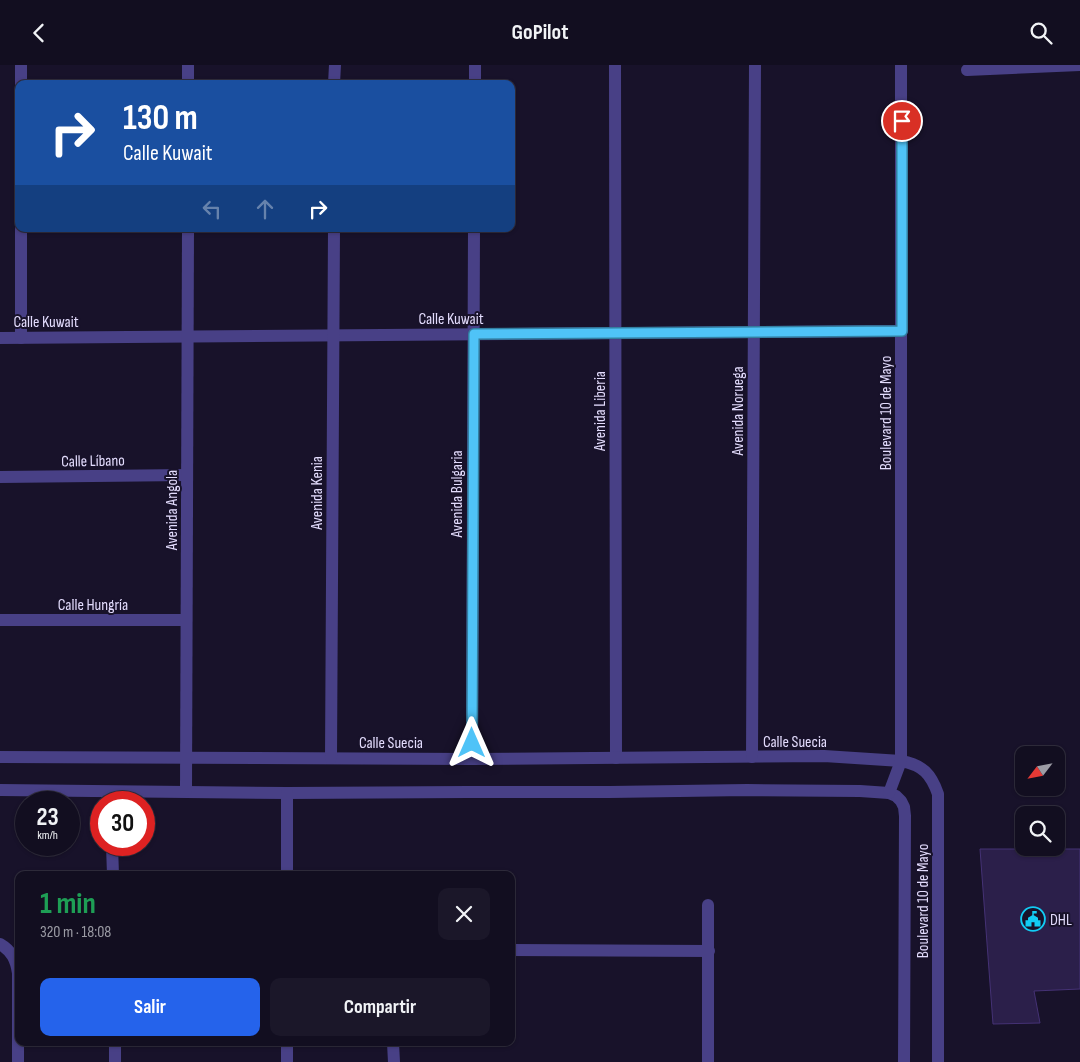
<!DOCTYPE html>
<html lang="es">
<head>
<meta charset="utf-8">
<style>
	:root { --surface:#120e20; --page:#1b1729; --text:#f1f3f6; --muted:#9c9ca5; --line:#312e3e; --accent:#2563eb }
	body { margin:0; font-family:"Sofia Sans Condensed",sans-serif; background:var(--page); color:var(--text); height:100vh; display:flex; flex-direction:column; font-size:19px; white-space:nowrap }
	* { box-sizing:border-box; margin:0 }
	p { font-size:16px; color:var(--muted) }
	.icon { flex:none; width:28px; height:28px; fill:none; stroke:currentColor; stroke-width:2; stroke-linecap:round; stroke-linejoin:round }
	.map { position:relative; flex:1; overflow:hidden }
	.sheet { position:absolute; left:15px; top:806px; width:500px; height:175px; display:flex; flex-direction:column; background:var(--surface); border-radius:10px; box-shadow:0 1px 4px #0004,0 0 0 1px var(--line) }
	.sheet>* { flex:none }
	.hud { position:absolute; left:15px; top:15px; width:500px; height:152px; border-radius:10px; box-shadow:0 1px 4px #0004,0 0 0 1px var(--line); background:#1a4fa0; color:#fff; overflow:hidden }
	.needle { width:32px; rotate:238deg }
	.buttons { position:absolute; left:1015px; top:681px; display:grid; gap:10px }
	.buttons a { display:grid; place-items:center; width:50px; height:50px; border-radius:10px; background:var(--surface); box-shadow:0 1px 4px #0004,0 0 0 1px var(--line); font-size:25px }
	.speed { position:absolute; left:15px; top:726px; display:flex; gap:10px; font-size:25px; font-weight:700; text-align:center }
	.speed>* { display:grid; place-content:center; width:65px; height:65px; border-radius:50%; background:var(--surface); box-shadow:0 1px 4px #0004,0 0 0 1px var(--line); line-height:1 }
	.speed small { font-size:12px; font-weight:400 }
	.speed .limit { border:8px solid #d22; background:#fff; color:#111 }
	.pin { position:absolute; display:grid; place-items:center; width:42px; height:42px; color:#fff; margin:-21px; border:2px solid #fff; border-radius:50%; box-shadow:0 1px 5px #0007 }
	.me { position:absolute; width:55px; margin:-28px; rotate:0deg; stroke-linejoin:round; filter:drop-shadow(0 0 4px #0008) }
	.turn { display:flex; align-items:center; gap:18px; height:105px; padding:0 25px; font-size:22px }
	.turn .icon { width:65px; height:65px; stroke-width:2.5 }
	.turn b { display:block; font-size:35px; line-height:42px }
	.lanes { display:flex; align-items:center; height:48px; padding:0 25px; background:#0003; justify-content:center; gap:25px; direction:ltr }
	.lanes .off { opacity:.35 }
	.round { display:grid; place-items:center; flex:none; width:52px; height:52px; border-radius:10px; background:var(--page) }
	.head { display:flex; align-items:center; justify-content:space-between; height:85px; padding:0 25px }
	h1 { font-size:30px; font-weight:700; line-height:38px; color:#1e9e55 }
	.primary-button { display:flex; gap:10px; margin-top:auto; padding:10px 25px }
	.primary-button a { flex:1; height:58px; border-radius:10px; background:var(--accent); color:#fff; font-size:20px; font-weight:700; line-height:58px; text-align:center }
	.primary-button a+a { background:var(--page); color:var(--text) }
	header { display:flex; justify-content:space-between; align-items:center; height:65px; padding:0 25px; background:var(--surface); font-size:22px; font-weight:700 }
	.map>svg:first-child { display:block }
</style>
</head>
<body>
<header><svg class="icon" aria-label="back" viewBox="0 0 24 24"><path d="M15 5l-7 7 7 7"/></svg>GoPilot<svg class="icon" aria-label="search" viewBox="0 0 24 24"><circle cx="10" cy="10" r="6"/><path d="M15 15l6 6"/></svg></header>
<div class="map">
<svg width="1080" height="997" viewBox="0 0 1080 997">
	<rect width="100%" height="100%" fill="#18122a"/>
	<path fill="#2b1f4a" stroke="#453275" d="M980,784H1080V924L1034,926L1040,958L993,959Z"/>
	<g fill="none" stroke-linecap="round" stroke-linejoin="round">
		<g stroke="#484086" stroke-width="12">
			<path d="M615,0L616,693"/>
			<path d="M967,5L1080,0"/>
			<path d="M21,19V0"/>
			<path d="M188,19V0"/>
			<path d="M334,19L335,0"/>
			<path d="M475,19V0"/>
			<path d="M0,273L902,266"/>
			<path d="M21,273V164"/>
			<path d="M0,412L187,410"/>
			<path d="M0,555H186"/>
			<path d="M0,692L472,694L824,691L901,696C923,700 931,709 938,729V997"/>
			<path d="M752,692L755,0"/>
			<path d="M331,693L334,164"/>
			<path d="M472,694L474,164"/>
			<path d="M0,725L287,728L468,727H610L747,725L860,726L889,728L896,731L901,736L904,742L905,751L904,997"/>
			<path d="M186,726L188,164"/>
			<path d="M889,728L901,696V0"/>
			<path d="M112,780L113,810"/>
			<path d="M287,810V728"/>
			<path d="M0,879C12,886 16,895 18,908V997"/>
			<path d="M511,885L709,886"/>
			<path d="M115,978V997"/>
			<path d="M393,978L394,997"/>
			<path d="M287,997V978"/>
			<path d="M708,997V840"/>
		</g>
	</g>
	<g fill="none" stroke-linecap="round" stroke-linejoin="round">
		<g stroke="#337fa1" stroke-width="12">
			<path id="route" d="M472,678L474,269L902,266V56"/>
		</g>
		<use href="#route" stroke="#4fc3f7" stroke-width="9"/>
	</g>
	<defs>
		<g id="civic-ring" transform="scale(1.25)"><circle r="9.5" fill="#18122a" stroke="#12ccf4" stroke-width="1.5"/><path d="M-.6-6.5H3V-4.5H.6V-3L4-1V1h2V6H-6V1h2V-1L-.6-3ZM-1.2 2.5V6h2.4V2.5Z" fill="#12ccf4"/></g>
	</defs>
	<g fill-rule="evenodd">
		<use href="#civic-ring" x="1033" y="854"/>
	</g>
	<g text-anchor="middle" stroke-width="4" stroke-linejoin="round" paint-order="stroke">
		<g font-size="16" fill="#e3dcfd" stroke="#18122a">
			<text x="451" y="259">Calle Kuwait</text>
			<text x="46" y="262">Calle Kuwait</text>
			<text transform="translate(599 346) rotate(-90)" y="6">Avenida Liberia</text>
			<text transform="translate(737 346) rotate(-90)" y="6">Avenida Noruega</text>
			<text transform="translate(885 348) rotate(-90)" y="6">Boulevard 10 de Mayo</text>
			<text transform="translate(93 395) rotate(-1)" y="6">Calle Líbano</text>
			<text transform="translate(316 428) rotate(-90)" y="6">Avenida Kenia</text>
			<text transform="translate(456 429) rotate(-90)" y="6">Avenida Bulgaria</text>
			<text transform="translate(171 445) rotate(-90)" y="6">Avenida Angola</text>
			<text x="93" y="545">Calle Hungría</text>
			<text x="795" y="682">Calle Suecia</text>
			<text x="391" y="683">Calle Suecia</text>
			<text transform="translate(922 836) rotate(-90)" y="6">Boulevard 10 de Mayo</text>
		</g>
		<g font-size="16" fill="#e3dcfd" stroke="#18122a" text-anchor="start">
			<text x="1050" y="860">DHL</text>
		</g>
	</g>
</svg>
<div class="buttons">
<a><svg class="needle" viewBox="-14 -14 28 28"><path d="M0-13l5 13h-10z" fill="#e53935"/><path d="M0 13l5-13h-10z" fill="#9c9ca5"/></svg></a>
<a><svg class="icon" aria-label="search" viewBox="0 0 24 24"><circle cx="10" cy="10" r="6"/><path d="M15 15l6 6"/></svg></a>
</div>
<div class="speed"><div>23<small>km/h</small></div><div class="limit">30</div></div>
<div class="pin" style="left:902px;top:56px;background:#d93025"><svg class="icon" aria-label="arrive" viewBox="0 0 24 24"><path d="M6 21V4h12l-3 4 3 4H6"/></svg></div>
<svg class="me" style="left:472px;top:678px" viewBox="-20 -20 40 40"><path d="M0-17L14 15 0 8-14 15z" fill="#4fc3f7" stroke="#fff" stroke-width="4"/></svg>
<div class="hud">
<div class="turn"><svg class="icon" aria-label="right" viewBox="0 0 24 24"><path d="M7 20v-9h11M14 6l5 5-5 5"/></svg><div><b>130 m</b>Calle Kuwait</div></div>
<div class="lanes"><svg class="icon off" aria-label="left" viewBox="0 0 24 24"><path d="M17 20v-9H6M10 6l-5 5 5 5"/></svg><svg class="icon off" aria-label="ahead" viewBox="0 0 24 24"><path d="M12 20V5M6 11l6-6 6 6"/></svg><svg class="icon" aria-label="right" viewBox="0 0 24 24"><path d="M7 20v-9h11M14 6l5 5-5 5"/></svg></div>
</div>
<section class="sheet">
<div class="head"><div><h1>1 min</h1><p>320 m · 18:08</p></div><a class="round"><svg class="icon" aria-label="close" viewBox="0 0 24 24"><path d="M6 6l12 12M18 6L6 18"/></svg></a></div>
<div class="primary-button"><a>Salir</a><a>Compartir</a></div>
</section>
</div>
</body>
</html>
